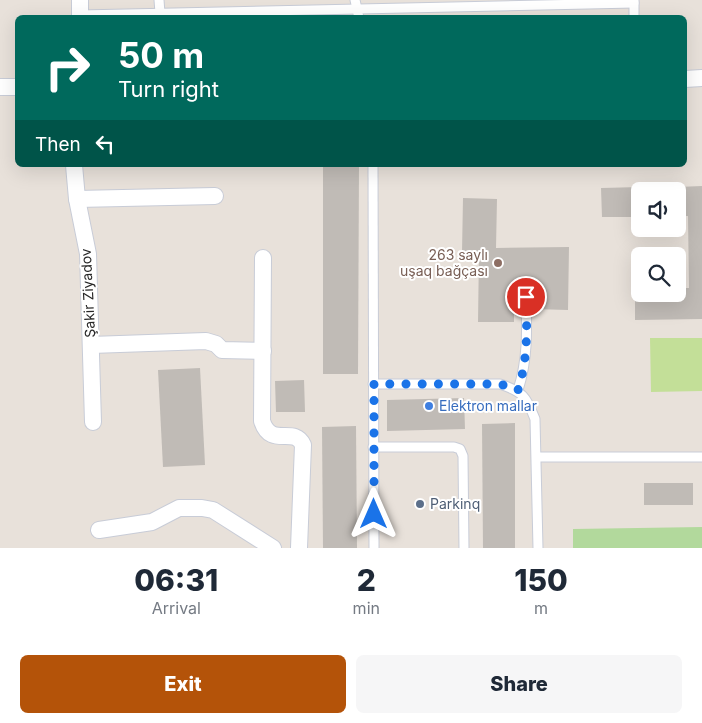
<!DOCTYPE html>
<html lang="en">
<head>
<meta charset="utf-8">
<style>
	:root { --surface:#fff; --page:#f6f6f7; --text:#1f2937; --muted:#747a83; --accent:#b45309 }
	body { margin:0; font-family:Inter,sans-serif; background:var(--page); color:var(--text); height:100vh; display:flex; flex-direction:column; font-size:19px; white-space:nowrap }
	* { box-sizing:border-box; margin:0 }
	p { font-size:16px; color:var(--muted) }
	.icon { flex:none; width:28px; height:28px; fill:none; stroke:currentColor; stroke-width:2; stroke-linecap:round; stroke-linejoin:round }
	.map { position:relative; height:548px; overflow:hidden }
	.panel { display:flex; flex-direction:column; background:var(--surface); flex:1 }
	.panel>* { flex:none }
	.guide { position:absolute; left:15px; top:15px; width:672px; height:152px; border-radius:8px; box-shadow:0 5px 20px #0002; background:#00695c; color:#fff; overflow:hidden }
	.fabs { position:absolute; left:631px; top:182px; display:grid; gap:10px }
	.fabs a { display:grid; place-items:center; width:55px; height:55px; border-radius:8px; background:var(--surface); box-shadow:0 5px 20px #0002; font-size:25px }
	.pin { position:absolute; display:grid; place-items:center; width:42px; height:42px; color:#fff; margin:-21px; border:2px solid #fff; border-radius:50%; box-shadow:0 1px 5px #0007 }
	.me { position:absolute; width:55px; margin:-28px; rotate:0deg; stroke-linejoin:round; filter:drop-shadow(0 0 4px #0008) }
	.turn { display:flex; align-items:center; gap:18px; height:105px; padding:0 20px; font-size:22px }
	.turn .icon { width:65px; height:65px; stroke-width:2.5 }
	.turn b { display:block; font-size:35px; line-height:42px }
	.then { display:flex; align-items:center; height:48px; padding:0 20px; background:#0003; gap:10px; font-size:19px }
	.eta { display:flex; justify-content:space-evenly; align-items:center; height:85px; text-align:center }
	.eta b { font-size:30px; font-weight:800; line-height:35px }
	.primary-button { display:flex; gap:10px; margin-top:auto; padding:10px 20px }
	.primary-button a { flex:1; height:58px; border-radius:8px; background:var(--accent); color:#fff; font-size:20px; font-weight:800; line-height:58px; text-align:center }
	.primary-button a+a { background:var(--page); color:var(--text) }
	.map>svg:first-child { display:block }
</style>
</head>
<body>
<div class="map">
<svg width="702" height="548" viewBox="0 0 702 548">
	<rect width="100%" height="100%" fill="#e8e1da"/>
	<path fill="#b2d99c" d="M702,527V548H573V529Z"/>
	<path fill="#c3df98" d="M650,338H702V391L651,392Z"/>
	<g fill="#c0bbb6">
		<path d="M323,165H359L358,374H323Z"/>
		<path d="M702,186V319L635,320V294H678V288H689L688,216H678V187Z"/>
		<path d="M640,187V217H602L601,188Z"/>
		<path d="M463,198L497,199L496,248L569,247L568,310L533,309L532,294L525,291L520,294V309H514V322H478L479,252H462Z"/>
		<path d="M200,368L205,465L163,467L158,370Z"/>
		<path d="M304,380L305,412H276L275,381Z"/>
		<path d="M464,398L465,429L387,431V400Z"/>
		<path d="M515,423V548H483L482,424Z"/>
		<path d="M356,426L357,548H323L322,427Z"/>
		<rect x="644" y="483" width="49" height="22"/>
	</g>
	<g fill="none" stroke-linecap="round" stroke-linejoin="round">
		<g stroke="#c8ccd7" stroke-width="11">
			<g id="lane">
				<path d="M159,0L160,13"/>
				<path d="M355,0L359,18"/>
				<path d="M634,0V18"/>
				<path d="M80,15L634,3"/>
				<path d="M373,165L374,548"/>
				<path d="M373,384H500C523,392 526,396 535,419L538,548"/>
				<path d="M518,390C528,359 527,330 526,297"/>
				<path d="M373,447H454L460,449L463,456L464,548"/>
				<path d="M537,457H702"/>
			</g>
		</g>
		<g stroke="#c8ccd7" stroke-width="18">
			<g id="street">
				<path d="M80,18V0"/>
				<path d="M685,79L702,78"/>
				<path d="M0,87H18"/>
				<path d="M74,165L77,199L88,254L93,422"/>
				<path d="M77,199L215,196"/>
				<path d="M263,258L262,421C271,449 294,425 303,445L299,548"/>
				<path d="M91,345L206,341L216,344L222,350L263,351"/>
				<path d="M99,530L152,522L179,508H202L213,510L273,548"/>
			</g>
		</g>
		<use href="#lane" stroke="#fff" stroke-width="9"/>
		<use href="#street" stroke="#fff" stroke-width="16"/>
	</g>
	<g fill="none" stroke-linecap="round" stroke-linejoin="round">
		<path stroke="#1a73e8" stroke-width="9" stroke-dasharray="0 16.2" d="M374,514V384H500L518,390C528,359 527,330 526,297"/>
	</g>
	<circle fill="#8d6e63" stroke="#fff" stroke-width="2" cx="498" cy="263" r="5"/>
	<circle fill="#3f7fe0" stroke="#fff" stroke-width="2" cx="429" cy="406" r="5"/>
	<circle fill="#5c6f8a" stroke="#fff" stroke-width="2" cx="420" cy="504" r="5"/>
	<g text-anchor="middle" stroke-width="4" stroke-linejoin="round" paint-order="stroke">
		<g font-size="14" fill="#785e54" stroke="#fff" text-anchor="end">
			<text x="488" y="260">263 saylı<tspan x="488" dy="16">uşaq bağçası</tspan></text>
		</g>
		<g font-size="14" fill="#272727" stroke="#fff">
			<text transform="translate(88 293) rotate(-93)" y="5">Şakir Ziyadov</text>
		</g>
		<g font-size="14" fill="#366cbe" stroke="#fff" text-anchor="start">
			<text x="439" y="411">Elektron mallar</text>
		</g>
		<g font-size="14" fill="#4e5e75" stroke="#fff" text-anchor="start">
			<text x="430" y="509">Parkinq</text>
		</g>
	</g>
</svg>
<div class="fabs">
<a><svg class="icon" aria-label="sound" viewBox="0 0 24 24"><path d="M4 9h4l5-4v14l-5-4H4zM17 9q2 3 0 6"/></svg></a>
<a><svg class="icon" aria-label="search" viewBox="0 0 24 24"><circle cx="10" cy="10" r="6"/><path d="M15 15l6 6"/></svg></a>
</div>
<div class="pin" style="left:526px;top:297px;background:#d93025"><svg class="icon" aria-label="arrive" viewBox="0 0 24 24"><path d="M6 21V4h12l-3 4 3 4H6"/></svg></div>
<svg class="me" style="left:374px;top:514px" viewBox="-20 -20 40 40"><path d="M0-17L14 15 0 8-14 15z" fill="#1a73e8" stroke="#fff" stroke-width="4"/></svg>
<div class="guide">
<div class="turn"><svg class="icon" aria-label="right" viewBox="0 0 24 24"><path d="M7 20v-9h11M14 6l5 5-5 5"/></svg><div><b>50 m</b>Turn right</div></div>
<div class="then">Then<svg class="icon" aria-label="left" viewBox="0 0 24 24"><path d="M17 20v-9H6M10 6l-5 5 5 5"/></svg></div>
</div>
</div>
<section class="panel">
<div class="eta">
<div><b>06:31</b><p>Arrival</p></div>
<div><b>2</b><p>min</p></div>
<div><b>150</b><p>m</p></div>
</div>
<div class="primary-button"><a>Exit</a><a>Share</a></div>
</section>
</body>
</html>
